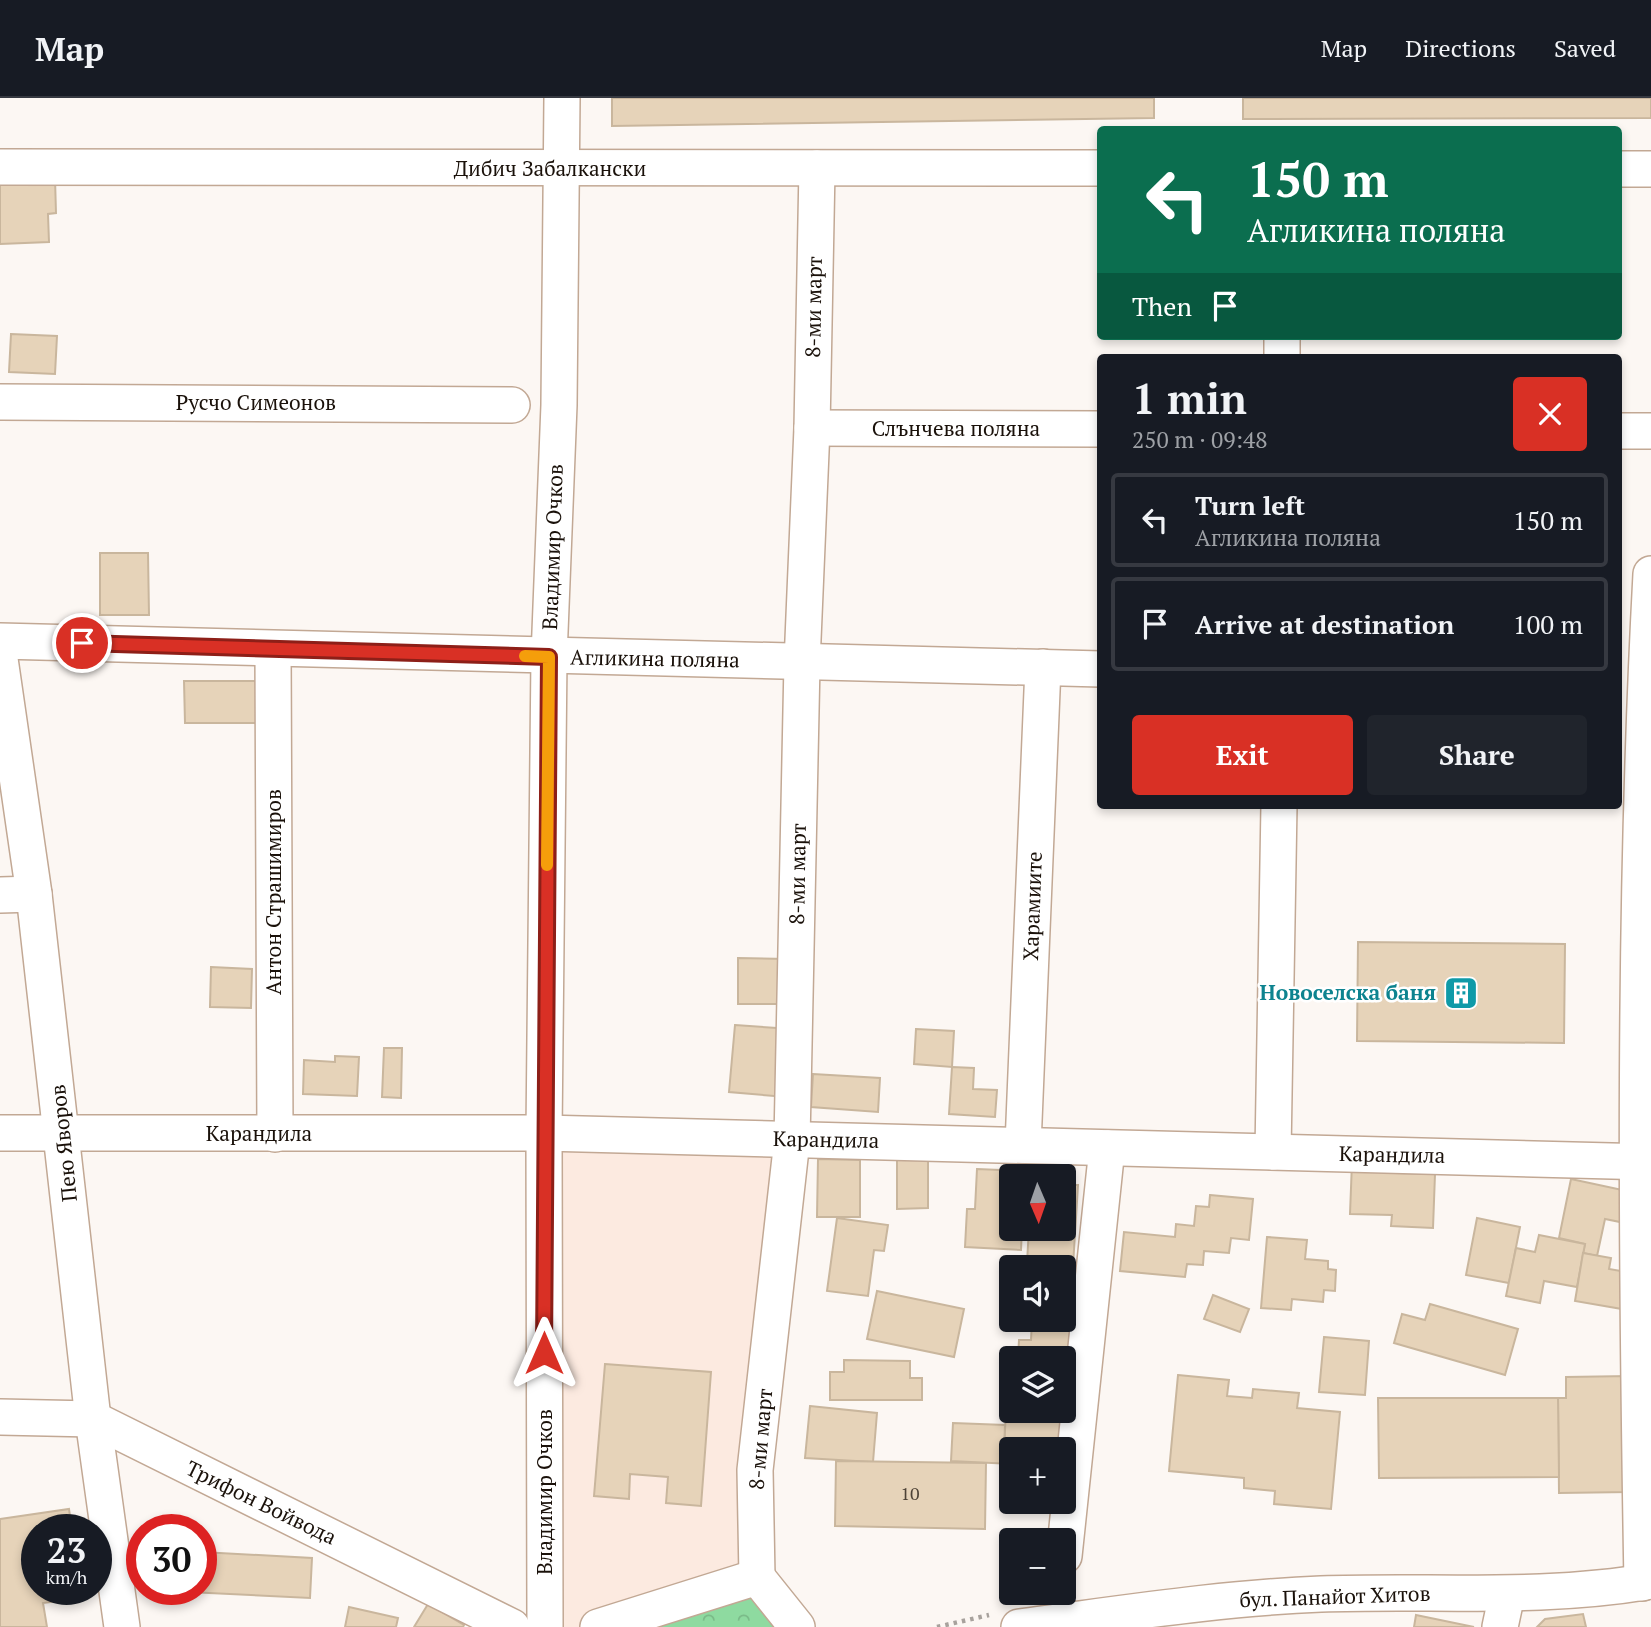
<!DOCTYPE html>
<html lang="en">
<head>
<meta charset="utf-8">
<style>
	:root { --surface:#171b24; --page:#20242c; --text:#f1f3f6; --muted:#9ea1a6; --line:#363941; --accent:#d93025 }
	body { margin:0; font-family:"PT Serif",serif; background:var(--page); color:var(--text); height:100vh; display:flex; flex-direction:column; font-size:26px; white-space:nowrap }
	* { box-sizing:border-box; margin:0 }
	p { font-size:23px; color:var(--muted) }
	.icon { flex:none; width:38px; height:38px; fill:none; stroke:currentColor; stroke-width:2; stroke-linecap:round; stroke-linejoin:round }
	.map { position:relative; flex:1; overflow:hidden }
	.details { position:absolute; left:1097px; top:256px; width:525px; height:455px; display:flex; flex-direction:column; background:var(--surface); border-radius:7px; box-shadow:0 4px 10px #0003 }
	.details>* { flex:none }
	.banner { position:absolute; left:1097px; top:28px; width:525px; height:214px; border-radius:7px; box-shadow:0 4px 10px #0003; background:#0b6e4f; color:#fff; overflow:hidden }
	.needle { width:46px; rotate:178deg }
	.buttons { position:absolute; left:999px; top:1066px; display:grid; gap:14px }
	.buttons a { display:grid; place-items:center; width:77px; height:77px; border-radius:7px; background:var(--surface); box-shadow:0 4px 10px #0003; font-size:35px }
	.speed { position:absolute; left:21px; top:1416px; display:flex; gap:14px; font-size:35px; font-weight:700; text-align:center }
	.speed>* { display:grid; place-content:center; width:91px; height:91px; border-radius:50%; background:var(--surface); box-shadow:0 4px 10px #0003; line-height:1 }
	.speed small { font-size:18px; font-weight:400 }
	.speed .limit { border:10px solid #d22; background:#fff; color:#111 }
	.pin { position:absolute; display:grid; place-items:center; width:60px; height:60px; color:#fff; margin:-30px; border:4px solid #fff; border-radius:50%; box-shadow:0 2px 7px #0007 }
	.me { position:absolute; width:77px; margin:-38px; rotate:0deg; stroke-linejoin:round; filter:drop-shadow(0 0 5px #0008) }
	.turn { display:flex; align-items:center; gap:24px; height:147px; padding:0 35px; font-size:32px }
	.turn .icon { width:91px; height:91px; stroke-width:2.5 }
	.turn b { display:block; font-size:49px; line-height:60px }
	.then { display:flex; align-items:center; height:66px; padding:0 35px; background:#0003; gap:14px; font-size:26px }
	.round { display:grid; place-items:center; flex:none; width:74px; height:74px; border-radius:7px; background:var(--page) }
	.headline { display:flex; align-items:center; justify-content:space-between; height:119px; padding:0 35px }
	h1 { font-size:42px; font-weight:600; line-height:52px }
	.button { display:flex; gap:14px; margin-top:auto; padding:14px 35px }
	.button a { flex:1; height:80px; border-radius:7px; background:var(--accent); color:#fff; font-size:28px; font-weight:600; line-height:80px; text-align:center }
	.button a+a { background:var(--page); color:var(--text) }
	ul { padding:0; list-style:none }
	li { display:flex; align-items:center; gap:21px; height:94px; margin:0 14px 10px; padding:0 21px; border:4px solid var(--line); border-radius:7px }
	li div { flex:1 }
	li b { display:block; font-size:26px }
	li em { font-style:normal }
	header { display:flex; align-items:center; gap:42px; box-sizing:border-box; height:98px; padding:0 35px; background:var(--surface); border-bottom:2px solid var(--line) }
	header strong { font-size:33px }
	nav { display:flex; gap:38px; margin-inline-start:auto; font-size:24px }
	.map>svg:first-child { display:block }
</style>
</head>
<body>
<header>
<strong>Map</strong>
<nav><a>Map</a><a>Directions</a><a>Saved</a></nav>
</header>
<div class="map">
<svg width="1651" height="1529" viewBox="0 0 1651 1529">
	<defs>
		<pattern id="park-crowns" width="20" height="18" patternUnits="userSpaceOnUse" patternTransform="scale(1.75)"><rect width="20" height="18" fill="#8edaa0"/><path d="M2 6a3 3 0 1 1 6 0M12 15a3 3 0 1 1 6 0" fill="none" stroke="#7aba88"/></pattern>
	</defs>
	<rect width="100%" height="100%" fill="#fcf7f3"/>
	<path fill="#fceae0" d="M544,1035L792,1042L757,1479L598,1529H545Z"/>
	<path fill="url(#park-crowns)" d="M757,1479L797,1529H598Z"/>
	<g fill="#e6d3b9" stroke="#c9b69d" stroke-width="2">
		<path d="M612,0H1154V20L612,28Z"/>
		<path d="M1243,0H1651V20L1243,21Z"/>
		<path d="M55,80L56,115L48,116L49,144L0,146V81Z"/>
		<path d="M11,236L57,238L55,276L9,274Z"/>
		<path d="M100,455H148L149,517H100Z"/>
		<path d="M184,583H257L258,625H185Z"/>
		<path d="M1358,844L1565,846L1564,945L1357,943Z"/>
		<path d="M738,860L787,861V906H738Z"/>
		<path d="M211,869L252,871L251,910L210,909Z"/>
		<path d="M735,927L791,931L786,999L729,994Z"/>
		<path d="M916,931L954,933L952,969L914,966Z"/>
		<path d="M384,950H402L401,1000L382,999Z"/>
		<path d="M335,958L359,959L357,998L303,996L304,962L335,964Z"/>
		<path d="M952,969L974,970L973,991L997,992L995,1019L949,1016Z"/>
		<path d="M813,976L880,980L878,1014L811,1009Z"/>
		<path d="M897,1060H928V1110L897,1111Z"/>
		<path d="M818,1061L860,1062V1119H817Z"/>
		<path d="M1352,1064L1395,1075L1435,1076L1433,1130L1391,1128L1392,1117L1350,1116Z"/>
		<path d="M977,1071L1025,1073V1078H1012V1130H1022L1021,1152L965,1149L967,1111H975Z"/>
		<path d="M1571,1081L1627,1093L1620,1124L1605,1121L1597,1158L1583,1155L1585,1146L1559,1140Z"/>
		<path d="M1064,1087H1078L1073,1168L1027,1165L1029,1130H1064Z"/>
		<path d="M1210,1097L1253,1101L1249,1142L1231,1140L1229,1155L1204,1153L1203,1167L1187,1166L1185,1179L1120,1173L1124,1134L1175,1139L1176,1126L1194,1128L1196,1108L1209,1109Z"/>
		<path d="M837,1120L888,1127L884,1153L874,1152L868,1198L827,1193Z"/>
		<path d="M1477,1120L1520,1129L1509,1185L1466,1177Z"/>
		<path d="M1539,1137L1585,1146L1577,1189L1544,1183L1540,1205L1506,1198L1516,1150L1535,1154Z"/>
		<path d="M1267,1139L1307,1142L1305,1161L1328,1163V1171L1336,1172L1335,1193L1324,1192L1323,1204L1292,1201L1291,1212L1261,1210Z"/>
		<path d="M1583,1155L1611,1160L1609,1171L1627,1174L1622,1211L1575,1203Z"/>
		<path d="M877,1193L964,1211L954,1259L867,1241Z"/>
		<path d="M1213,1197L1249,1211L1240,1234L1204,1221Z"/>
		<path d="M1064,1203H1075L1079,1268L1064,1267V1260H1018L1019,1242H1031L1032,1222H1064Z"/>
		<path d="M1430,1206L1518,1231L1505,1277L1394,1245L1402,1216L1425,1222Z"/>
		<path d="M1324,1239L1369,1243L1365,1297L1319,1294Z"/>
		<path d="M844,1262L910,1263V1280H922V1302H830V1274H844Z"/>
		<path d="M605,1266L711,1274L701,1408L666,1405L668,1379L630,1376L629,1401L594,1398Z"/>
		<path d="M1178,1277L1229,1282L1227,1298L1252,1300L1253,1291L1299,1295L1297,1310L1340,1314L1331,1411L1274,1406L1275,1393L1244,1390V1380L1169,1373Z"/>
		<path d="M1629,1278V1394L1559,1395L1558,1300H1566V1279Z"/>
		<path d="M1064,1285H1073L1069,1347L1027,1345L1026,1351L1004,1352L1006,1312H1064Z"/>
		<path d="M1378,1300H1558L1559,1379L1379,1380Z"/>
		<path d="M810,1308L877,1315L873,1364L805,1360Z"/>
		<path d="M953,1325L1005,1327L1004,1352L1012,1353V1366L951,1363Z"/>
		<path d="M1027,1345L1062,1347V1351H1026Z"/>
		<path d="M836,1363L986,1365L985,1431L835,1428Z"/>
		<path d="M69,1411L72,1432H37V1491H81L82,1500L43,1505L47,1529H0V1421Z"/>
		<path d="M201,1454L312,1460L310,1500L146,1492L201,1491Z"/>
		<path d="M428,1506L464,1527L463,1529H414Z"/>
		<path d="M349,1509L398,1520L396,1529H345Z"/>
		<path d="M1583,1516L1586,1529H1537L1545,1521Z"/>
		<path d="M1416,1517L1474,1529H1414Z"/>
	</g>
	<g fill="none" stroke-linecap="round" stroke-linejoin="round">
		<g stroke="#c2a894" stroke-width="38">
			<g id="minor">
				<path d="M0,69L1101,70"/>
				<path d="M1619,71H1651"/>
				<path d="M1282,259V238"/>
				<path d="M0,304L512,307"/>
				<path d="M812,330L1101,331"/>
				<path d="M1619,333H1651"/>
				<path d="M0,543L1101,571"/>
				<path d="M273,551L275,1036"/>
				<path d="M0,561L34,796L93,1321L122,1529"/>
				<path d="M0,797L34,796"/>
				<path d="M0,1035H544L1651,1064"/>
				<path d="M1023,1047L1043,569"/>
				<path d="M1273,1054L1279,707"/>
				<path d="M0,1319L93,1321L512,1529"/>
				<path d="M1064,1458L1107,1050"/>
				<path d="M757,1479L755,1372L792,1042L802,565L812,330L817,70"/>
				<path d="M1642,1485C1636,1151 1633,810 1651,476"/>
				<path d="M545,1529L544,1035L549,559L559,307L562,0"/>
				<path d="M598,1529L757,1479L797,1529"/>
				<path d="M1019,1529C1120,1516 1220,1500 1321,1496C1431,1492 1542,1502 1651,1483"/>
				<path d="M1500,1529L1507,1496"/>
			</g>
		</g>
		<path stroke="#a8a29d" stroke-width="4.5" stroke-dasharray="3.5 5" stroke-linecap="butt" d="M937,1529L989,1517"/>
		<use href="#minor" stroke="#fff" stroke-width="35"/>
	</g>
	<g fill="none" stroke-linecap="round" stroke-linejoin="round">
		<g stroke="#8d1f18" stroke-width="18">
			<path id="route" d="M82,545L549,559L544,1255"/>
		</g>
		<use href="#route" stroke="#d93025" stroke-width="12"/>
		<path stroke="#f59e0b" stroke-width="12" d="M525,558L549,559L547,767"/>
	</g>
	<defs>
		<g id="building-square" transform="scale(1.75)"><rect x="-9" y="-9" width="18" height="18" rx="4" fill="#0f9aa8" stroke="#fff"/><path d="M-4-6H4V6H1V3H-1V6H-4ZM-2.5-4.3h1.7v1.8h-1.7ZM.8-4.3h1.7v1.8H.8ZM-2.5-1h1.7V.8h-1.7ZM.8-1h1.7V.8H.8Z" fill="#fff"/></g>
	</defs>
	<g fill-rule="evenodd">
		<use href="#building-square" x="1461" y="895"/>
	</g>
	<g text-anchor="middle" stroke-width="5" stroke-linejoin="round" paint-order="stroke">
		<g font-size="18" fill="#4d4236">
			<text x="910" y="1402">10</text>
		</g>
		<g font-size="21" fill="#1a110a" stroke="#fff">
			<text x="550" y="78">Дибич Забалкански</text>
			<text transform="translate(814 209) rotate(-89)" y="7">8-ми март</text>
			<text x="256" y="312">Русчо Симеонов</text>
			<text x="956" y="338">Слънчева поляна</text>
			<text transform="translate(553 449) rotate(-88)" y="7">Владимир Очков</text>
			<text transform="translate(655 561) rotate(1)" y="7">Агликина поляна</text>
			<text transform="translate(798 776) rotate(-89)" y="7">8-ми март</text>
			<text transform="translate(274 794) rotate(-90)" y="7">Антон Страшимиров</text>
			<text transform="translate(1033 808) rotate(-88)" y="7">Харамиите</text>
			<text x="259" y="1043">Карандила</text>
			<text transform="translate(826 1042) rotate(1)" y="7">Карандила</text>
			<text transform="translate(64 1045) rotate(-96)" y="7">Пею Яворов</text>
			<text transform="translate(1392 1057) rotate(1)" y="7">Карандила</text>
			<text transform="translate(761 1341) rotate(-85)" y="7">8-ми март</text>
			<text transform="translate(545 1394) rotate(-90)" y="7">Владимир Очков</text>
			<text transform="translate(261 1405) rotate(26)" y="7">Трифон Войвода</text>
			<text transform="translate(1335 1499) rotate(-2)" y="7">бул. Панайот Хитов</text>
		</g>
		<g font-size="21" font-weight="bold" fill="#0d838f" stroke="#fff" text-anchor="end">
			<text x="1436" y="902">Новоселска баня</text>
		</g>
	</g>
</svg>
<div class="buttons">
<a><svg class="needle" viewBox="-14 -14 28 28"><path d="M0-13l5 13h-10z" fill="#e53935"/><path d="M0 13l5-13h-10z" fill="#9ea1a6"/></svg></a>
<a><svg class="icon" aria-label="sound" viewBox="0 0 24 24"><path d="M4 9h4l5-4v14l-5-4H4zM17 9q2 3 0 6"/></svg></a>
<a><svg class="icon" aria-label="layers" viewBox="0 0 24 24"><path d="M12 4l9 5-9 5-9-5zM3 14l9 5 9-5"/></svg></a>
<a>+</a>
<a>−</a>
</div>
<div class="speed"><div>23<small>km/h</small></div><div class="limit">30</div></div>
<div class="pin" style="left:82px;top:545px;background:#d93025"><svg class="icon" aria-label="arrive" viewBox="0 0 24 24"><path d="M6 21V4h12l-3 4 3 4H6"/></svg></div>
<svg class="me" style="left:544px;top:1255px" viewBox="-20 -20 40 40"><path d="M0-17L14 15 0 8-14 15z" fill="#d93025" stroke="#fff" stroke-width="4"/></svg>
<div class="banner">
<div class="turn"><svg class="icon" aria-label="left" viewBox="0 0 24 24"><path d="M17 20v-9H6M10 6l-5 5 5 5"/></svg><div><b>150 m</b>Агликина поляна</div></div>
<div class="then">Then<svg class="icon" aria-label="arrive" viewBox="0 0 24 24"><path d="M6 21V4h12l-3 4 3 4H6"/></svg></div>
</div>
<section class="details">
<div class="headline"><div><h1>1 min</h1><p>250 m · 09:48</p></div><a class="round" style="background:#d93025;color:#fff"><svg class="icon" aria-label="close" viewBox="0 0 24 24"><path d="M6 6l12 12M18 6L6 18"/></svg></a></div>
<ul>
<li><svg class="icon" aria-label="left" viewBox="0 0 24 24"><path d="M17 20v-9H6M10 6l-5 5 5 5"/></svg><div><b>Turn left</b><p>Агликина поляна</p></div><em>150 m</em></li>
<li><svg class="icon" aria-label="arrive" viewBox="0 0 24 24"><path d="M6 21V4h12l-3 4 3 4H6"/></svg><div><b>Arrive at destination</b></div><em>100 m</em></li>
</ul>
<div class="button"><a>Exit</a><a>Share</a></div>
</section>
</div>
</body>
</html>
